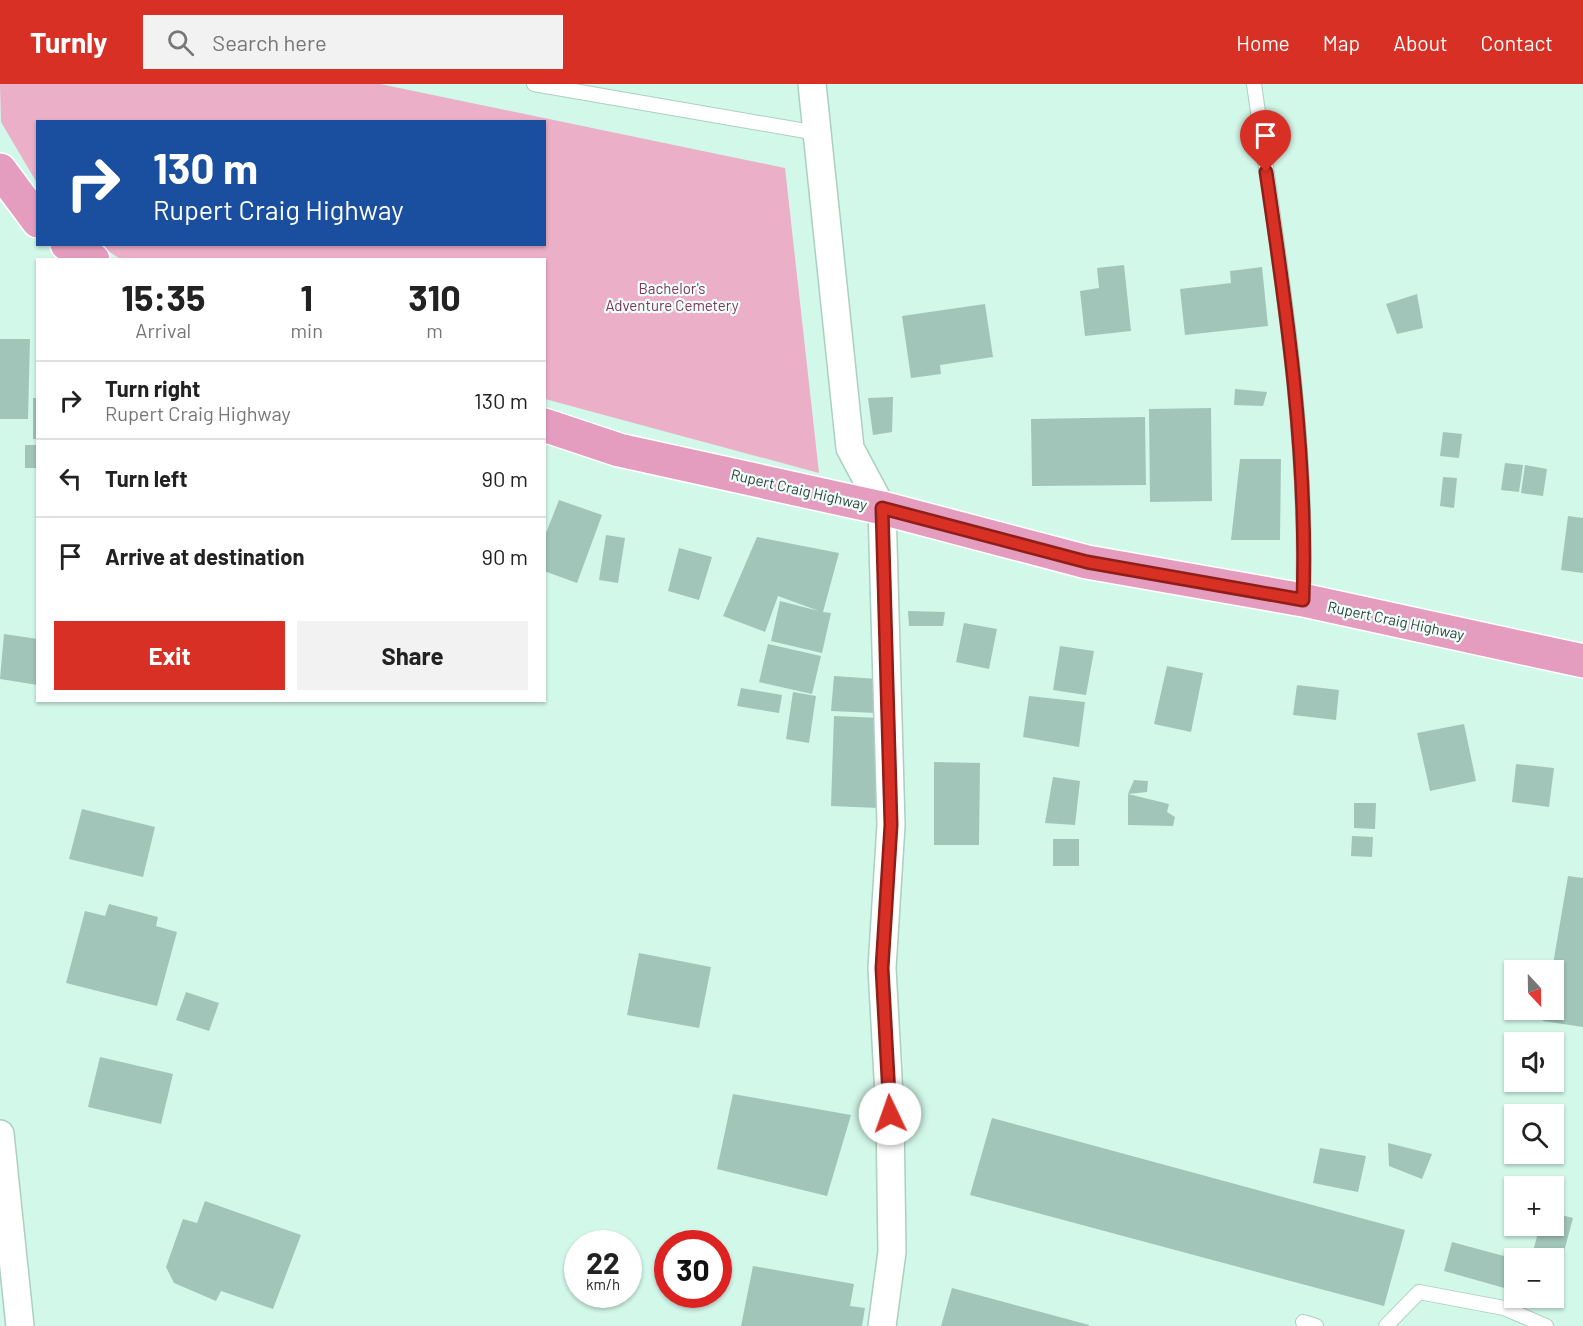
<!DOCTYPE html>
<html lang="en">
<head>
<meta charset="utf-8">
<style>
	:root { --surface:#fff; --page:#f2f2f2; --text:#222; --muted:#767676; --line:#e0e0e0; --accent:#d93025 }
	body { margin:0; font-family:Barlow,sans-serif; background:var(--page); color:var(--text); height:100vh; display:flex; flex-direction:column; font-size:22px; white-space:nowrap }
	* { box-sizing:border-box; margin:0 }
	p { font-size:20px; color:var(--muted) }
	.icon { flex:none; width:33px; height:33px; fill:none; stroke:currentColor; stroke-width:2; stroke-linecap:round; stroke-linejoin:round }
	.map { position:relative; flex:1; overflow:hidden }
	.details { position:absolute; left:36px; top:174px; width:510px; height:444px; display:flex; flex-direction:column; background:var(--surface); border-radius:0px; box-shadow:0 2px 4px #0004 }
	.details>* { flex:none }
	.top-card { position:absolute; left:36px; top:36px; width:510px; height:126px; border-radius:0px; box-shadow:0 2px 4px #0004; background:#1a4fa0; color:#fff; overflow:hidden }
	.needle { width:39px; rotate:158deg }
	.buttons { position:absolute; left:1504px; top:876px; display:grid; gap:12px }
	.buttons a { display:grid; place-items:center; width:60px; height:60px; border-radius:0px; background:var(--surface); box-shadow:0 2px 4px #0004; font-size:30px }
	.speed { position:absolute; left:564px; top:1146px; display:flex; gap:12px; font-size:30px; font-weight:700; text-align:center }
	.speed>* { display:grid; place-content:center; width:78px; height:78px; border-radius:50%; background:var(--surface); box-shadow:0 2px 4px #0004; line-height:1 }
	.speed small { font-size:15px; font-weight:400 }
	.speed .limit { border:9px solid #d22; background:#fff; color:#111 }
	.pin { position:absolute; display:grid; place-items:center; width:51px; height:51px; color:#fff; margin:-62px -26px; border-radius:50% 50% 50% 0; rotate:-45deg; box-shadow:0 0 6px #0007 }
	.pin .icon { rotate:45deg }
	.me { position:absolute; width:66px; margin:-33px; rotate:357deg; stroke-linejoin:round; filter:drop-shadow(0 0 4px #0008) }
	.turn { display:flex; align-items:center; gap:21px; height:126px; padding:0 18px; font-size:27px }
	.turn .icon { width:78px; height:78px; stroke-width:2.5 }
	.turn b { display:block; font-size:42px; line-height:51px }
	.eta { display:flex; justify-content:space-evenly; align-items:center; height:102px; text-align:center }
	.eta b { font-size:36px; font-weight:700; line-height:42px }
	.button { display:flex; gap:12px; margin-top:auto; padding:12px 18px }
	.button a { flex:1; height:69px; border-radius:0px; background:var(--accent); color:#fff; font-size:24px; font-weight:700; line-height:69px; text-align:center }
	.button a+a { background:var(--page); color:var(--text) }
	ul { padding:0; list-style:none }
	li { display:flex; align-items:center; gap:18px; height:78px; padding:0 18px; border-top:2px solid var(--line) }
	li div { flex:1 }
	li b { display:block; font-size:22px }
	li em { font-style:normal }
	header { display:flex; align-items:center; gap:36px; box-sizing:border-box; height:84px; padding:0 30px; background:var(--accent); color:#fff }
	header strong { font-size:28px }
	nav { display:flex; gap:33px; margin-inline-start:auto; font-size:21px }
	.search { width:420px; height:54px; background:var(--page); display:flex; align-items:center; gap:15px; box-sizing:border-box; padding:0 21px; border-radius:0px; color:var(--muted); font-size:22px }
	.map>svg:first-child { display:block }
</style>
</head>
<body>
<header>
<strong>Turnly</strong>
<div class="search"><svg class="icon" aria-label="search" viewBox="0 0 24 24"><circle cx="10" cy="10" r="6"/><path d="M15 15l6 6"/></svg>Search here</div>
<nav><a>Home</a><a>Map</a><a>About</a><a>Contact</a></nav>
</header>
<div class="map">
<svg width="1583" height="1242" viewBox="0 0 1583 1242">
	<rect width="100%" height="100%" fill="#d2f8ea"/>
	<path fill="#ecafc8" d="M0,0H380L785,84L819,389L545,315L544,176H122L99,161L544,160V38H38L37,99L1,38Z"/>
	<g fill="#a2c5b9">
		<path d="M1124,181L1131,247L1085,252L1080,207L1099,204L1097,184Z"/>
		<path d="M1262,183L1268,242L1185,251L1180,205L1231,199L1230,187Z"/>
		<path d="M1417,210L1423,244L1397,250L1386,220Z"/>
		<path d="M985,220L993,273L940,281L941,290L911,294L902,232Z"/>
		<path d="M0,255H30L28,335H0Z"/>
		<path d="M1235,305L1267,308L1263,322L1234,321Z"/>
		<path d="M893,313L892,348L873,351L868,314Z"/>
		<rect x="33" y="314" width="5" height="41"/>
		<path d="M1211,324L1212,417L1150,418L1149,325Z"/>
		<path d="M1145,333L1146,401L1032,402L1031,335Z"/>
		<path d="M1443,348L1462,350L1459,374L1440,372Z"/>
		<rect x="25" y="361" width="13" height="23"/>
		<path d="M1240,375H1281L1280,456H1231Z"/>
		<path d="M1505,379L1523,381L1519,408L1501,406Z"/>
		<path d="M1525,381L1547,385L1543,412L1521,409Z"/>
		<path d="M1443,393L1457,394L1454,424L1440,422Z"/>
		<path d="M559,416L602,431L577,499L544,487V454Z"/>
		<path d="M1568,432L1583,434V489L1561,486Z"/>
		<path d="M606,451L625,454L618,499L599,496Z"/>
		<path d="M757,453L839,469L823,528L831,529L822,569L771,557L780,517L819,527L778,512L765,548L723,532Z"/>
		<path d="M679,464L712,473L699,516L668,507Z"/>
		<path d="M908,527L945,528L943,542H909Z"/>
		<path d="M964,539L997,545L989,585L956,578Z"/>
		<path d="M4,550L38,555V601L0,595Z"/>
		<path d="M768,560L821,572L812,610L759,598Z"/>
		<path d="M1060,562L1094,567L1086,611L1053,606Z"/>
		<path d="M1167,582L1203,589L1191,648L1154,640Z"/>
		<path d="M834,592L878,595L876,629L831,627Z"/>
		<path d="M1297,601L1339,606L1336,636L1293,631Z"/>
		<path d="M741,604L782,611L779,629L737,622Z"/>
		<path d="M793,608L816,612L809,659L786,655Z"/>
		<path d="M1029,612L1085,618L1079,663L1023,653Z"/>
		<path d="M834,632L881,634L878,724L831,722Z"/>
		<path d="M1464,640L1476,697L1430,707L1417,649Z"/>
		<path d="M934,678L980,679L979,761H934Z"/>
		<path d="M1516,680L1554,684L1549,723L1512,718Z"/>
		<path d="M1053,693L1080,697L1075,741L1045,739Z"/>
		<path d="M1134,696L1148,697L1147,708L1128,710L1169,720L1167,728L1175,733L1173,742L1128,741V710Z"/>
		<path d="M1354,719H1376L1375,745L1354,744Z"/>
		<path d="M82,725L155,743L143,793L69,775Z"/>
		<path d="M1352,752L1373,753L1372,773L1351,772Z"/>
		<rect x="1053" y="755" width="26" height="27"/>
		<path d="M1568,792L1583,794V943L1543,937L1545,926H1554V886H1552Z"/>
		<path d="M109,820L158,833L156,842L177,848L157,922L66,899L85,827L105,832Z"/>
		<path d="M639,869L711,883L699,944L627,931Z"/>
		<path d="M186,908L219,919L209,947L176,936Z"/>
		<path d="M100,973L173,990L161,1040L88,1023Z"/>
		<path d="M733,1010L851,1031L827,1112L717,1085Z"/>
		<path d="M992,1034L1405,1146L1384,1222L970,1111Z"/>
		<path d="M1388,1059L1432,1070L1422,1095L1389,1082Z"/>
		<path d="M1320,1064L1366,1072L1358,1108L1313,1099Z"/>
		<path d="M205,1117L301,1151L273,1225L221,1207L216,1217L174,1199L166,1183L183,1135L197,1139Z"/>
		<path d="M1554,1129L1573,1134L1555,1201L1554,1174H1531L1540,1142H1554Z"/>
		<path d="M1452,1158L1515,1175V1207L1444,1187Z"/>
		<path d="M753,1182L854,1200L850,1222L865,1224L862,1242H741Z"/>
		<path d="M952,1204L1089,1241V1242H941Z"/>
	</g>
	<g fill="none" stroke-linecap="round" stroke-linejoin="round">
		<g stroke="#abcfc2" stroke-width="16">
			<g id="service">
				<path d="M534,0L817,49"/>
				<path d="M1254,0C1278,170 1309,344 1303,516"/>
				<path d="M1303,1238L1316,1242"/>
				<path d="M1386,1242L1419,1208L1504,1224L1546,1242"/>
			</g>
		</g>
		<g stroke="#abcfc2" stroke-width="30">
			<g id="minor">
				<path d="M812,0L850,364L882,424L891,741L882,884L890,1030L892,1168L882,1242"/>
				<path d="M0,1050L20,1242"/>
			</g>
		</g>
		<g stroke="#fff" stroke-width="36">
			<g id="primary">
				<path d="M0,86L38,137"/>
				<path d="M67,160L93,176"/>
				<path d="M544,341L619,366L882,424L1087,478L1303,516L1583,577"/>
			</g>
		</g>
		<use href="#service" stroke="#fff" stroke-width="14"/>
		<use href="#minor" stroke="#fff" stroke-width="27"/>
		<use href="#primary" stroke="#e59dbf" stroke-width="33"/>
	</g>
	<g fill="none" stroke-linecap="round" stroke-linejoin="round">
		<g stroke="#8d1f18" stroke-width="15">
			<path id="route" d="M890,1030L882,884L891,741L882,424L1087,478L1303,516C1308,373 1287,229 1266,88"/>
		</g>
		<use href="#route" stroke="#d93025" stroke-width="10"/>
	</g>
	<g text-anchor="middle" stroke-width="4.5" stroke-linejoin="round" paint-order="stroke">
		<g font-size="15" fill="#83355a" stroke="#f0fffa">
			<text x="672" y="210">Bachelor's<tspan x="672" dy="17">Adventure Cemetery</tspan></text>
		</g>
		<g font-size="15" fill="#31403b" stroke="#f0fffa">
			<text transform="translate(799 406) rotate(13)" y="5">Rupert Craig Highway</text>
			<text transform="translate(1396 537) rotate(12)" y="5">Rupert Craig Highway</text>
		</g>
	</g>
</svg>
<div class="buttons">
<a><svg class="needle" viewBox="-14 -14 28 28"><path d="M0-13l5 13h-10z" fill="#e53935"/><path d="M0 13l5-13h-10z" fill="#767676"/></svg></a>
<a><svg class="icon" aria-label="sound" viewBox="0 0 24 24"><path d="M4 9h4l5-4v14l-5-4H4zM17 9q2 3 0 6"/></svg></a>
<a><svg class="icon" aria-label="search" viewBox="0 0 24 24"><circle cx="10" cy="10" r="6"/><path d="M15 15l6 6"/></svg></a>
<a>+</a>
<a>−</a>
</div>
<div class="speed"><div>22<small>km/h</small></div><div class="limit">30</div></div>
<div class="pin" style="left:1266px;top:88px;background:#d93025"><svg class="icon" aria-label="arrive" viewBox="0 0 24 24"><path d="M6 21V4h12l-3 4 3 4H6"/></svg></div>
<svg class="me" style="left:890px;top:1030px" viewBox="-20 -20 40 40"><circle r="19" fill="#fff"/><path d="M0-13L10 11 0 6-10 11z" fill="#d93025"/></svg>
<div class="top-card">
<div class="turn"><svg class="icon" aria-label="right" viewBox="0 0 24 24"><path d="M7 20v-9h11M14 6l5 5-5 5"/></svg><div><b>130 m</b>Rupert Craig Highway</div></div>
</div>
<section class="details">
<div class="eta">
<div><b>15:35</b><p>Arrival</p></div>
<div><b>1</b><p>min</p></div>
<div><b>310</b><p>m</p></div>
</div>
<ul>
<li><svg class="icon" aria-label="right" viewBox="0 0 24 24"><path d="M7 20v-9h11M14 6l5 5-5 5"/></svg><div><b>Turn right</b><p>Rupert Craig Highway</p></div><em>130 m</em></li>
<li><svg class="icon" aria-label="left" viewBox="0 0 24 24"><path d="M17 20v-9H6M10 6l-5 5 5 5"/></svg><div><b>Turn left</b></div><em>90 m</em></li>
<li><svg class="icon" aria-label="arrive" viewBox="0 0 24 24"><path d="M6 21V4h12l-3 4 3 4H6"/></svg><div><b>Arrive at destination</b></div><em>90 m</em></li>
</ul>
<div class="button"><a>Exit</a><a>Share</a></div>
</section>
</div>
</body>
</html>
